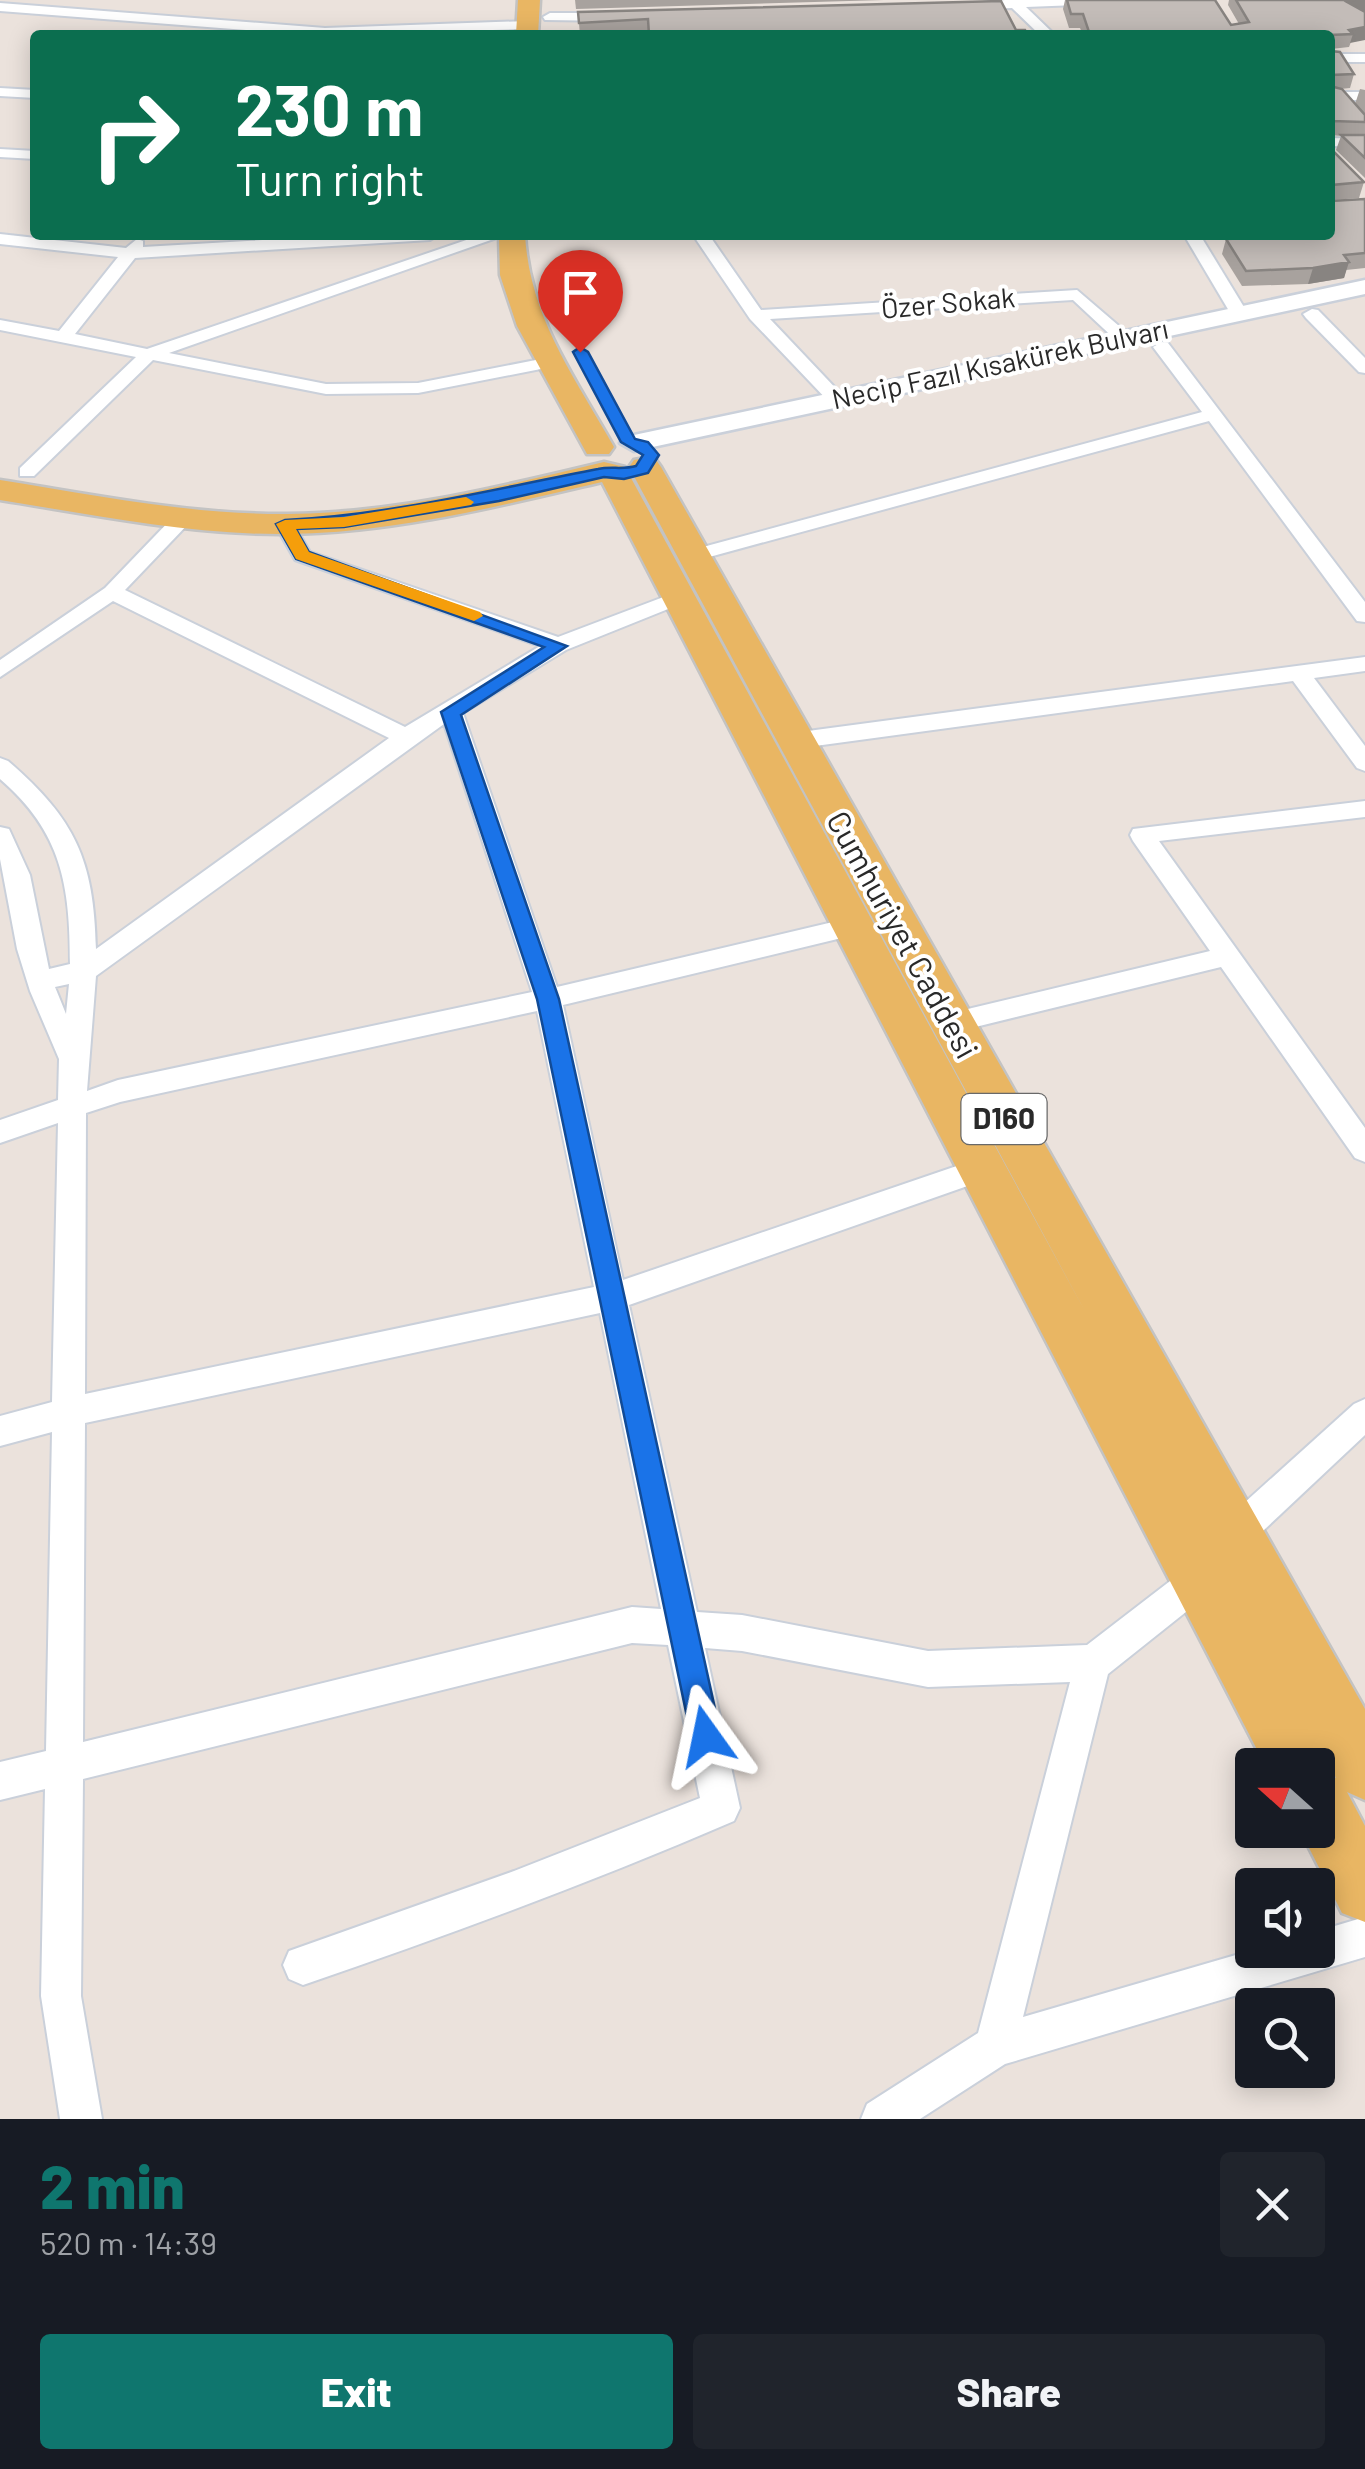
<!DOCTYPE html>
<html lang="en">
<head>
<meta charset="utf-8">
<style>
	:root { --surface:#171b24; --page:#20242c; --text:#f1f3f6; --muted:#9ea1a6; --accent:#0f766e }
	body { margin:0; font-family:Barlow,sans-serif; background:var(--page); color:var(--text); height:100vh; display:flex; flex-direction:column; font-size:38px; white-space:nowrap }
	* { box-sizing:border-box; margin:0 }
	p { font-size:32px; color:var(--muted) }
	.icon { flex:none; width:55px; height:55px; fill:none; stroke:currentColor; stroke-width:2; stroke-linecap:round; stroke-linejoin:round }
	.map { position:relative; height:2119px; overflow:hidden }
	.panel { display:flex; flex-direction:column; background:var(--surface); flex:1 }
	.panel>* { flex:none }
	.banner { position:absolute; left:30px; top:30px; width:1305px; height:210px; border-radius:10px; box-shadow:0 5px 25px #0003; background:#0b6e4f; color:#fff; overflow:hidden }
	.needle { width:65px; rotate:291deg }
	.fabs { position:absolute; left:1235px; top:1748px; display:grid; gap:20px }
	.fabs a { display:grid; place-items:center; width:100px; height:100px; border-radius:10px; background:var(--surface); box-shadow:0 5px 25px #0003; font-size:50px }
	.pin { position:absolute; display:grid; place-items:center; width:85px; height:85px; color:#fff; margin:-102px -42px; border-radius:50% 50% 50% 0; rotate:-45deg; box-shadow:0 0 10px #0007 }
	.pin .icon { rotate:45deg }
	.me { position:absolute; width:110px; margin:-55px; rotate:348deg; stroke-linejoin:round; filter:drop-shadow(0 0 8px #0008) }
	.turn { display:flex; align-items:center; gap:35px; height:210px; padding:0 40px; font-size:45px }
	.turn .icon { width:130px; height:130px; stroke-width:2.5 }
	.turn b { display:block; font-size:70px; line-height:85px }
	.round { display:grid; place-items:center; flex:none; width:105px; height:105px; border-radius:10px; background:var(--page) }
	.head { display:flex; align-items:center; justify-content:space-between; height:170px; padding:0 40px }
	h1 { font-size:60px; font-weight:800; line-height:75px; color:var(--accent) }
	.cta { display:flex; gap:20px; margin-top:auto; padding:20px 40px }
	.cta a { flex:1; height:115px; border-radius:10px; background:var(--accent); color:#fff; font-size:40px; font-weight:800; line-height:115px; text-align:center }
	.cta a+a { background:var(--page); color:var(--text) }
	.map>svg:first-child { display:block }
</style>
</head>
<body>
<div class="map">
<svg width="1365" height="2119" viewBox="0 0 1365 2119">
	<rect width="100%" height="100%" fill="#ebe2dc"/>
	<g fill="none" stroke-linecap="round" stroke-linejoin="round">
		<g stroke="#cad0da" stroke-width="4">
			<g id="minor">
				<path d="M1005,0H1109L1103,4L1026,7L1055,35H1040L1012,8L967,10L961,6Z"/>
				<path d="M0,3L325,28L527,21L534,25L527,29L312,35L0,11Z"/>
				<path d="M550,13H614L621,17L614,21L545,20L543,17Z"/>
				<rect x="1330" y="54" width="35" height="8"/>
				<path d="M0,88L35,90V98L0,96Z"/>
				<rect x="1330" y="92" width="35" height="8"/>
				<path d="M1330,138L1365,139V147L1330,146Z"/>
				<path d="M0,149L35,151V159L0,157Z"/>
				<path d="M0,234L126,248L137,239L143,241V247L349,235H438L430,240L135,258L75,334L147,349L481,235H505L169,353L326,384L418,383L551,357L560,362L551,367L418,393L326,394L153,360L34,476H20V468L136,357L0,330V320L59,331L118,257L0,244Z"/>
				<path d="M693,235H709L761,310L1077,290L1133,338L1118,342L1073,300L770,319L843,396L846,400L837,406L831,404L750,319Z"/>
				<path d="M1184,235H1200L1247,312L1244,316H1232Z"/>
				<path d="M1312,309L1318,310L1365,358V373L1359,372L1306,318L1303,314Z"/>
				<path d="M1162,342L1168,343L1365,602V622L1357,621L1209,421L702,559H688L685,555L688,551L1202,412L1153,347Z"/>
				<path d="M184,511L194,517L191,521L125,590L405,727L540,646L295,560L275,525L278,521H292L310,552L558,637L674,593H688L692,597L688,601L566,650L463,713L557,987L854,917L863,919L867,926L863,933L854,935L563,1005L623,1280L983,1157L993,1161L998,1169L993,1177L629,1305L697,1612L742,1615L928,1651L1087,1645L1187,1568L1199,1563L1211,1568L1216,1580L1211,1592L1108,1674L1023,2017L1253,1950H1318V1931L1365,1917V1957L1005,2064L920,2119H861L867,2104L978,2033L1070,1682L928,1687L742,1651L705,1648L740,1808L734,1821C593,1882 449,1935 303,1985L289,1979L283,1965L289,1951L514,1871L700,1798L668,1645L632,1643L83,1779L81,1996L102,2119H60L41,1996L45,1789L0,1800V1762L46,1751L52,1432L0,1446V1416L52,1402L58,1123L0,1143V1120L58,1100L59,1059L30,991L17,949L0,859V827L9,829L30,875L49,969L70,964C70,886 62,832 0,779V758L8,761C75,819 94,859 96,949L389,738L113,601L0,677V660L105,588L177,513ZM444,724L532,992L118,1080L87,1091L96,976ZM69,984L66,1014L55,987ZM537,1011L594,1287L85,1394L86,1113L120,1102ZM600,1313L661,1609L632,1607L83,1742L85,1423Z"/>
				<path d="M1365,657V671L1314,678L1365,746V771L1357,768L1293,681L793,749L781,741L793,733Z"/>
				<path d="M1365,801V817L1159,841L1365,1128V1162L1355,1158L1221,967L951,1033L941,1030L938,1023L941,1016L951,1013L1210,951L1133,841L1130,835L1133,829Z"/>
				<path d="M1365,1399V1435L1247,1546L1235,1550L1223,1546L1218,1534L1223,1522L1354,1404Z"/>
			</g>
		</g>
		<g stroke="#cad0da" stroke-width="5">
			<path id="secondary" d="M1365,280V294L634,451L620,443L634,435Z"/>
		</g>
		<g stroke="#c3c3c3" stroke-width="5">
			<g id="primary">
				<path d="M518,0H540L538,35H516Z"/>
				<path d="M499,235H525C530,318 574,376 614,447L609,454H587L517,326L500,275Z"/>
				<path d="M645,458L656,460L661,467L1365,1709V1800L1347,1792L1365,1826V1922L1342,1913L1300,1830H1318V1765H1265L602,482C499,506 394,533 287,534C191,535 95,515 0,500V480C95,495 191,515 288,514C395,513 500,487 604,462L625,467L1087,1315L629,467L634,460ZM1325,1756L1336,1778L1325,1773L1328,1765Z"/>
			</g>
		</g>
		<use href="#minor" fill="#fff" fill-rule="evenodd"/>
		<use href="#secondary" fill="#fff" fill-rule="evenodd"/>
		<use href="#primary" fill="#e9b663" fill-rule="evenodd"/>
	</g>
	<g fill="#a8a29e">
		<path d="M575,0H884L576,9Z"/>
		<path d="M1065,0H1215L1231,25L1239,24L1228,5L1229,0H1365V11H1363L1349,47L1331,49L1354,74L1350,88L1340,89L1355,104L1360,89L1365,90V178L1336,150L1341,136L1332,135V150L1364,182L1359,198L1332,200L1365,199V268L1346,270L1344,278L1308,284L1242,286L1222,254L1226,239L1330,235V35H1083L1080,28H1069L1063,9Z"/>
		<path d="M578,12L1016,30L649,31L580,35Z"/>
	</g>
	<g fill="#888481">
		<path d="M1355,0H1365V11L1343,15L1347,2Z"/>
		<path d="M1365,27V40L1350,43L1353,34L1349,30Z"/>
		<path d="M1349,262L1344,278L1308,284L1313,268Z"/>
	</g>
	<g fill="#c3bcb8" stroke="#888481" stroke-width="2.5">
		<path d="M1067,0H1215L1231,25L1249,22L1236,0H1355L1347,2L1365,12V27L1349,30L1353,34L1329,35H1090L1083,14H1071Z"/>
		<path d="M1001,1L1016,30H1025L1028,35H649L648,19L579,23L578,12Z"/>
		<path d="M1330,43L1331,51L1340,52L1354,74L1331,75L1330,86L1342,89L1365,115V122L1332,121V150L1364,182L1332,185V201L1365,199V253L1344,255L1349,262L1313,268L1246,271L1226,239L1330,235Z"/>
		<path d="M1341,135H1365V158Z"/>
	</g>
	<path fill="#1a73e8" stroke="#114b97" stroke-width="2.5" d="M580,347L588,352L635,439L648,442L659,455L648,473L624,479L604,477L499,501L344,527L296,529L309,552L567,646L461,715L559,999L721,1736L717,1747L706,1751L695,1747L691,1736L537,999L441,712L544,647L296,559L276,524L285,520C392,515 493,489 598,469C611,466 623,470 636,466L643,455L621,442L573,352Z"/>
	<path fill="#f59e0b" d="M466,497L474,502L471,505L344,527L296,529L309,552L480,612L483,616L474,621L296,559L276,524L285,520L344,517Z"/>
	<g text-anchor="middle" stroke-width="8" stroke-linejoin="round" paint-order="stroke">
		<g font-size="28" fill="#292929" stroke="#fff">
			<text transform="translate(948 303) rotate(-5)" y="10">Özer Sokak</text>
			<text transform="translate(1000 364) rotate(-12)" y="10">Necip Fazıl Kısakürek Bulvarı</text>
		</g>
		<rect fill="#fff" stroke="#696969" stroke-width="2.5" x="961.5" y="1094" width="85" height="50" rx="8"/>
		<g font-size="30" font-weight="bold" fill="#292929">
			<text x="1004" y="1129">D160</text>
		</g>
		<g font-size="32" fill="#292929" stroke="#fff">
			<text transform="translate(902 935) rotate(61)" y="11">Cumhuriyet Caddesi</text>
		</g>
	</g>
</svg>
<div class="fabs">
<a><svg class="needle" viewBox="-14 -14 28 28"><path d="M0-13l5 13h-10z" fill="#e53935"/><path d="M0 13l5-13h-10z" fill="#9ea1a6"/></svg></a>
<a><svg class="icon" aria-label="sound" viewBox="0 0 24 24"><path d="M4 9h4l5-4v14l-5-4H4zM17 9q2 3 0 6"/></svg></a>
<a><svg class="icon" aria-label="search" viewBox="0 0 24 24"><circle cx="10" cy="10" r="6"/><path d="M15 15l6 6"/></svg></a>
</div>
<div class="pin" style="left:580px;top:352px;background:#d93025"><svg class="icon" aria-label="arrive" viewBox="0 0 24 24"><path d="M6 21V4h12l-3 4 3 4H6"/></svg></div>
<svg class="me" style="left:706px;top:1736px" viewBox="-20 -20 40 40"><path d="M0-17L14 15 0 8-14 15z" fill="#1a73e8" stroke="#fff" stroke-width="4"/></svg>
<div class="banner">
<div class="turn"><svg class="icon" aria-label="right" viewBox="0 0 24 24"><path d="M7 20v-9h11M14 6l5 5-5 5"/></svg><div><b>230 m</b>Turn right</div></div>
</div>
</div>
<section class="panel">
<div class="head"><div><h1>2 min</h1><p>520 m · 14:39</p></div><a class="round"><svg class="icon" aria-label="close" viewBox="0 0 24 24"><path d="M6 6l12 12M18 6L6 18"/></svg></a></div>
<div class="cta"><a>Exit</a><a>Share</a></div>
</section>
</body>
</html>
